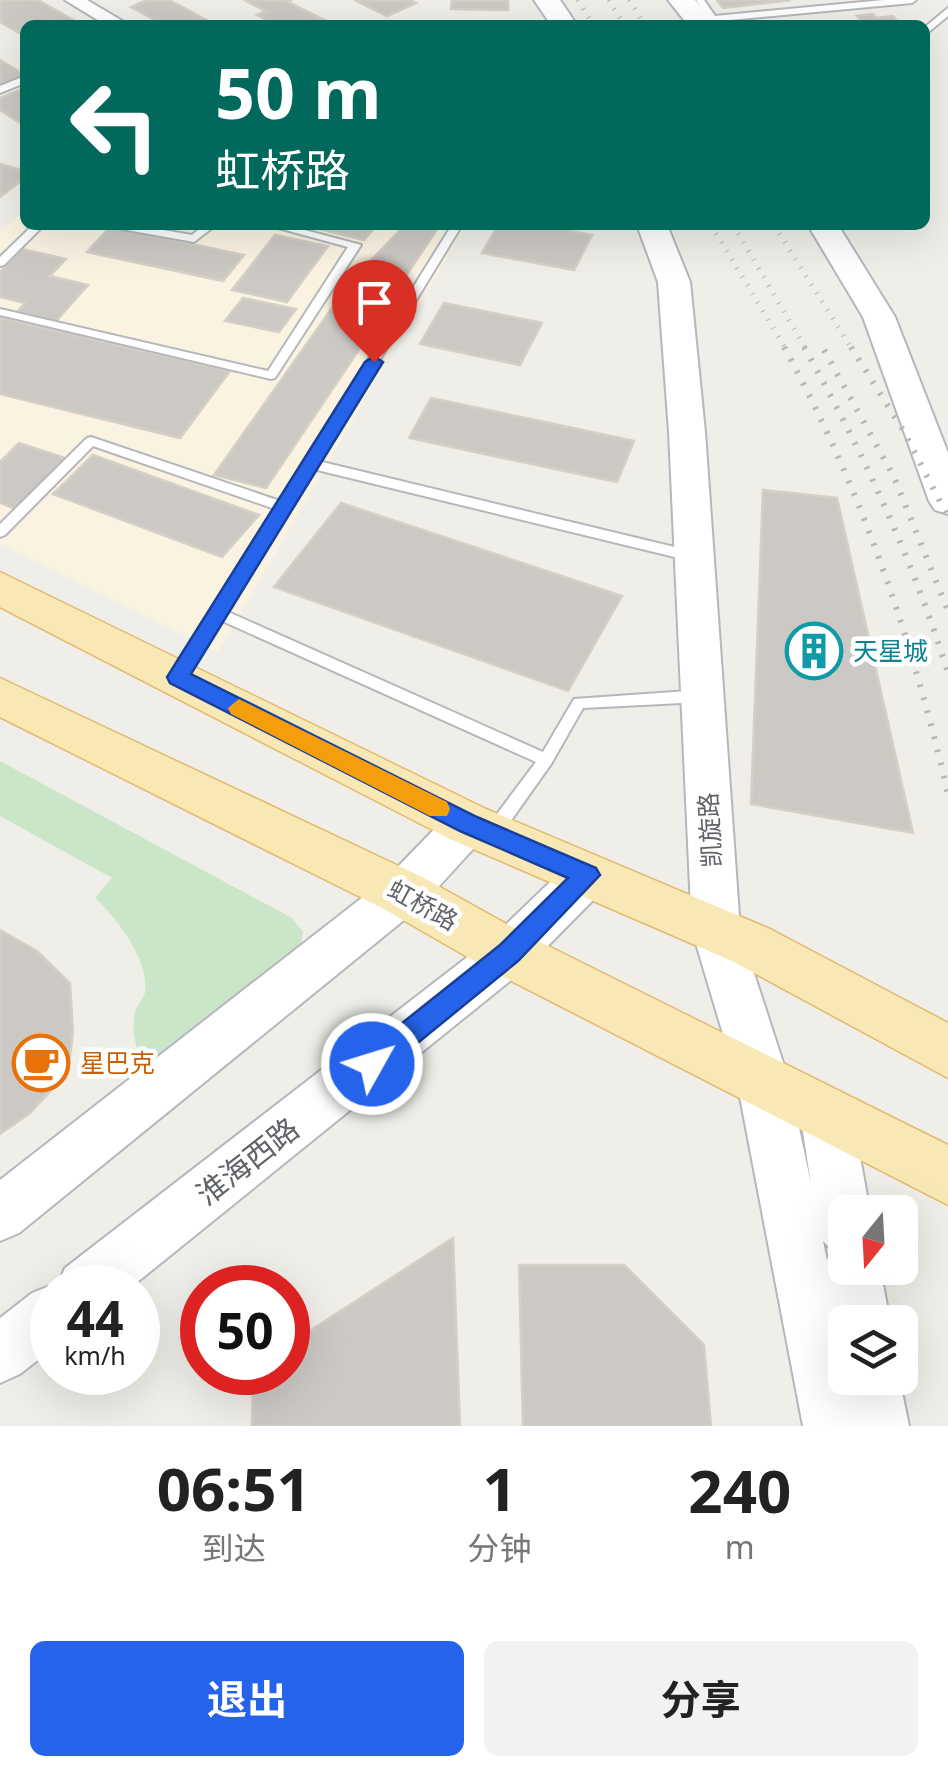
<!DOCTYPE html>
<html lang="zh">
<head>
<meta charset="utf-8">
<style>
	:root { --surface:#fff; --page:#f2f2f2; --text:#222; --muted:#767676; --accent:#2563eb }
	body { margin:0; font-family:"Noto Sans","Noto Sans SC",sans-serif; background:var(--page); color:var(--text); height:100vh; display:flex; flex-direction:column; font-size:38px; white-space:nowrap }
	* { box-sizing:border-box; margin:0 }
	p { font-size:32px; color:var(--muted) }
	.icon { flex:none; width:55px; height:55px; fill:none; stroke:currentColor; stroke-width:2; stroke-linecap:round; stroke-linejoin:round }
	.map { position:relative; height:1426px; overflow:hidden }
	.panel { display:flex; flex-direction:column; background:var(--surface); flex:1 }
	.panel>* { flex:none }
	.guide { position:absolute; left:20px; top:20px; width:910px; height:210px; border-radius:15px; box-shadow:0 10px 40px #0002; background:#00695c; color:#fff; overflow:hidden }
	.needle { width:65px; rotate:198deg }
	.buttons { position:absolute; left:828px; top:1195px; display:grid; gap:20px }
	.buttons a { display:grid; place-items:center; width:90px; height:90px; border-radius:15px; background:var(--surface); box-shadow:0 10px 40px #0002; font-size:50px }
	.speed { position:absolute; left:30px; top:1265px; display:flex; gap:20px; font-size:50px; font-weight:700; text-align:center }
	.speed>* { display:grid; place-content:center; width:130px; height:130px; border-radius:50%; background:var(--surface); box-shadow:0 10px 40px #0002; line-height:1 }
	.speed small { font-size:25px; font-weight:400 }
	.speed .limit { border:15px solid #d22; background:#fff; color:#111 }
	.pin { position:absolute; display:grid; place-items:center; width:85px; height:85px; color:#fff; margin:-102px -42px; border-radius:50% 50% 50% 0; rotate:-45deg; box-shadow:0 0 10px #0007 }
	.pin .icon { rotate:45deg }
	.me { position:absolute; width:110px; margin:-55px; rotate:51deg; stroke-linejoin:round; filter:drop-shadow(0 0 8px #0008) }
	.turn { display:flex; align-items:center; gap:35px; height:210px; padding:0 30px; font-size:45px }
	.turn .icon { width:130px; height:130px; stroke-width:2.5 }
	.turn b { display:block; font-size:70px; line-height:85px }
	.eta { display:flex; justify-content:space-evenly; align-items:center; height:170px; text-align:center }
	.eta b { font-size:60px; font-weight:700; line-height:70px }
	.primary-button { display:flex; gap:20px; margin-top:auto; padding:20px 30px }
	.primary-button a { flex:1; height:115px; border-radius:15px; background:var(--accent); color:#fff; font-size:40px; font-weight:700; line-height:115px; text-align:center }
	.primary-button a+a { background:var(--page); color:var(--text) }
	.map>svg:first-child { display:block }
</style>
</head>
<body>
<div class="map">
<svg width="948" height="1426" viewBox="0 0 948 1426">
	<rect width="100%" height="100%" fill="#f0eee8"/>
	<path fill="#fbf3e2" d="M25,211V225H466L218,652L0,543V231Z"/>
	<path fill="#cae5c8" d="M0,761L292,918L303,932L297,968L158,1074C138,1058 130,1040 135,1013C136,1006 144,999 145,992C150,961 116,917 95,898L112,878L0,816Z"/>
	<g fill="#ccc9c5" stroke="#d4cfc7" stroke-width="2.5">
		<path d="M0,0H38L82,25H25V36L0,22Z"/>
		<path d="M147,0H169L216,25H164L131,7Z"/>
		<path d="M244,0H292L288,2L335,25H277L257,15L266,11Z"/>
		<path d="M354,0H410L416,3L387,16Z"/>
		<path d="M452,0H508V10L451,9Z"/>
		<path d="M717,0H791L723,8Z"/>
		<path d="M873,14L876,18L893,16L900,25H865L857,16Z"/>
		<path d="M0,60L25,75L0,85Z"/>
		<path d="M25,88V126L0,110V98Z"/>
		<path d="M0,164L25,171V178L0,197Z"/>
		<path d="M303,225H377L364,240Z"/>
		<path d="M405,225H440L395,292L350,282Z"/>
		<path d="M498,225H536L592,235L574,270L482,253Z"/>
		<path d="M110,227L244,255L223,281L87,252Z"/>
		<path d="M275,235L328,246L287,302L232,290Z"/>
		<path d="M22,249L66,259L50,276L88,285L56,321L17,312L25,303L0,297V272Z"/>
		<path d="M344,291L391,302L266,488L214,475Z"/>
		<path d="M243,298L296,309L279,332L225,321Z"/>
		<path d="M444,303L542,323L520,365L420,344Z"/>
		<path d="M0,318L230,371L180,438L0,394Z"/>
		<path d="M431,398L634,441L617,482L409,438Z"/>
		<path d="M19,443L65,458L16,509L0,503V462Z"/>
		<path d="M93,455L259,515L222,557L53,494Z"/>
		<path d="M763,490L837,498L913,833L751,804Z"/>
		<path d="M341,503L622,596L568,691L274,587Z"/>
		<path d="M0,930L37,951L70,983L73,1032L68,1072L30,1113L0,1134Z"/>
		<path d="M453,1238L460,1426H252L253,1372H288V1345Z"/>
		<path d="M519,1265H624L704,1345L711,1426H523Z"/>
	</g>
	<g fill="none" stroke-linecap="round" stroke-linejoin="round">
		<g stroke="#b5b8bb" stroke-width="4">
			<g id="lane">
				<path d="M696,0H704L715,16L884,0H916L912,3L719,21L722,25H712Z"/>
				<path d="M948,8V16L925,35V27Z"/>
				<path d="M25,76V83L0,93V86Z"/>
				<path d="M33,225H44L4,265L0,266V257Z"/>
				<path d="M111,225H134L192,235L204,225H216L194,242L116,228Z"/>
				<path d="M267,225H286L361,245L275,378L271,379L0,315V309L268,371L348,247Z"/>
				<path d="M452,225H462L318,461L691,551L698,556L691,561L313,469L226,611L543,752L574,699L702,690L707,692L709,696L702,702L583,708L551,764L500,836L494,838L488,836L486,831L488,826L536,762L220,620L183,681H173L171,677L173,673L275,509L93,446L5,535L0,537V524L87,438L91,437L280,501Z"/>
			</g>
		</g>
		<g stroke="#b5b8bb" stroke-width="4">
			<path id="street" d="M65,0H87L129,25H106Z"/>
		</g>
		<g stroke="#b4b7bb" stroke-width="4">
			<g id="secondary">
				<path d="M534,0H560L577,25H551Z"/>
				<path d="M668,0H695L715,25H688Z"/>
				<path d="M637,225H667L690,282L705,432L740,930L789,1081L811,1184L800,1113L808,1096L826,1089L844,1096L852,1113L870,1212H845V1268H880L890,1322H845V1378H899L909,1426H803L737,1081L692,930L669,432L658,282ZM823,1241L832,1250L827,1260Z"/>
				<path d="M808,225H838L895,317L948,453V514L935,510L929,501L863,317Z"/>
				<path d="M468,806L484,811L491,824L484,837L420,907L19,1233L0,1241V1180L386,879L452,811Z"/>
				<path d="M588,856L604,861L611,875L604,889L526,968L130,1288H52V1349L20,1374L0,1383V1318L32,1293L52,1285L57,1287L65,1268L492,938L572,861Z"/>
			</g>
		</g>
		<g stroke="#e5b96c" stroke-width="3">
			<g id="primary">
				<path d="M0,572L486,809L770,929L948,1023V1078L732,961L450,839L0,607Z"/>
				<path d="M0,678L422,877L528,936L948,1145V1205L490,970L384,909L0,717Z"/>
			</g>
		</g>
		<use href="#lane" fill="#fff" fill-rule="evenodd"/>
		<use href="#street" fill="#fff" fill-rule="evenodd"/>
		<use href="#secondary" fill="#fff" fill-rule="evenodd"/>
		<use href="#primary" fill="#f8e8b6" fill-rule="evenodd"/>
		<g stroke="#b6b7b7" stroke-width="5" stroke-dasharray="1 9" stroke-linecap="butt">
			<path d="M578,0L593,25"/>
			<path d="M609,0L624,25"/>
			<path d="M629,0L645,25"/>
			<path d="M711,225L786,349"/>
			<path d="M733,225L806,349"/>
			<path d="M774,225L852,349"/>
		</g>
		<g stroke="#b6b7b7" stroke-width="6" stroke-dasharray="2.5 11" stroke-linecap="butt">
			<path d="M784,347C861,488 912,638 948,794"/>
			<path d="M804,347C863,452 912,558 948,673"/>
			<path d="M851,347L903,430L948,517"/>
			<path d="M824,350L894,477L948,611"/>
		</g>
	</g>
	<path fill="#2563eb" stroke="#184099" stroke-width="2.5" d="M374,356L383,362L191,674L477,817L596,868L600,875L518,961L381,1073L372,1077L362,1073L358,1064L362,1055L500,945L568,878L460,831L170,683L167,677L365,362Z"/>
	<path fill="#f59e0b" d="M239,699L447,802L450,809L447,816H430L231,714L228,708Z"/>
	<defs>
		<g id="building-ring" transform="scale(2.875)"><circle r="9.5" fill="#fff" stroke="#0f9aa8" stroke-width="1.5"/><path d="M-4-6H4V6H1V3H-1V6H-4ZM-2.5-4.3h1.7v1.8h-1.7ZM.8-4.3h1.7v1.8H.8ZM-2.5-1h1.7V.8h-1.7ZM.8-1h1.7V.8H.8Z" fill="#0f9aa8"/></g>
		<g id="cafe-ring" transform="scale(2.875)"><circle r="9.5" fill="#fff" stroke="#e8710a" stroke-width="1.5"/><path d="M-5.5-4.5H6V0H3Q3 3.5 0 3.5H-2.5Q-5.5 3.5-5.5 0ZM3-3.2v2h1.7v-2ZM-6 4.5H4V6H-6Z" fill="#e8710a"/></g>
	</defs>
	<g fill-rule="evenodd">
		<use href="#building-ring" x="814" y="651"/>
		<use href="#cafe-ring" x="41" y="1063"/>
	</g>
	<g text-anchor="middle" stroke-width="9" stroke-linejoin="round" paint-order="stroke">
		<g font-size="25" fill="#0d838f" stroke="#fff" text-anchor="start">
			<text x="853" y="660">天星城</text>
		</g>
		<g font-size="25" fill="#606367" stroke="#fff">
			<text transform="translate(710 830) rotate(-93)" y="9">凯旋路</text>
			<text transform="translate(423 905) rotate(29)" y="9">虹桥路</text>
		</g>
		<g font-size="25" fill="#c56008" stroke="#fff" text-anchor="start">
			<text x="80" y="1072">星巴克</text>
		</g>
		<g font-size="30" fill="#606367" stroke="#fff">
			<text transform="translate(248 1162) rotate(-38)" y="10">淮海西路</text>
		</g>
	</g>
</svg>
<div class="buttons">
<a><svg class="needle" viewBox="-14 -14 28 28"><path d="M0-13l5 13h-10z" fill="#e53935"/><path d="M0 13l5-13h-10z" fill="#767676"/></svg></a>
<a><svg class="icon" aria-label="layers" viewBox="0 0 24 24"><path d="M12 4l9 5-9 5-9-5zM3 14l9 5 9-5"/></svg></a>
</div>
<div class="speed"><div>44<small>km/h</small></div><div class="limit">50</div></div>
<div class="pin" style="left:374px;top:362px;background:#d93025"><svg class="icon" aria-label="arrive" viewBox="0 0 24 24"><path d="M6 21V4h12l-3 4 3 4H6"/></svg></div>
<svg class="me" style="left:372px;top:1064px" viewBox="-20 -20 40 40"><circle r="17" fill="#2563eb" stroke="#fff" stroke-width="3"/><path d="M0-11L8 9 0 5-8 9z" fill="#fff"/></svg>
<div class="guide">
<div class="turn"><svg class="icon" aria-label="left" viewBox="0 0 24 24"><path d="M17 20v-9H6M10 6l-5 5 5 5"/></svg><div><b>50 m</b>虹桥路</div></div>
</div>
</div>
<section class="panel">
<div class="eta">
<div><b>06:51</b><p>到达</p></div>
<div><b>1</b><p>分钟</p></div>
<div><b>240</b><p>m</p></div>
</div>
<div class="primary-button"><a>退出</a><a>分享</a></div>
</section>
</body>
</html>
